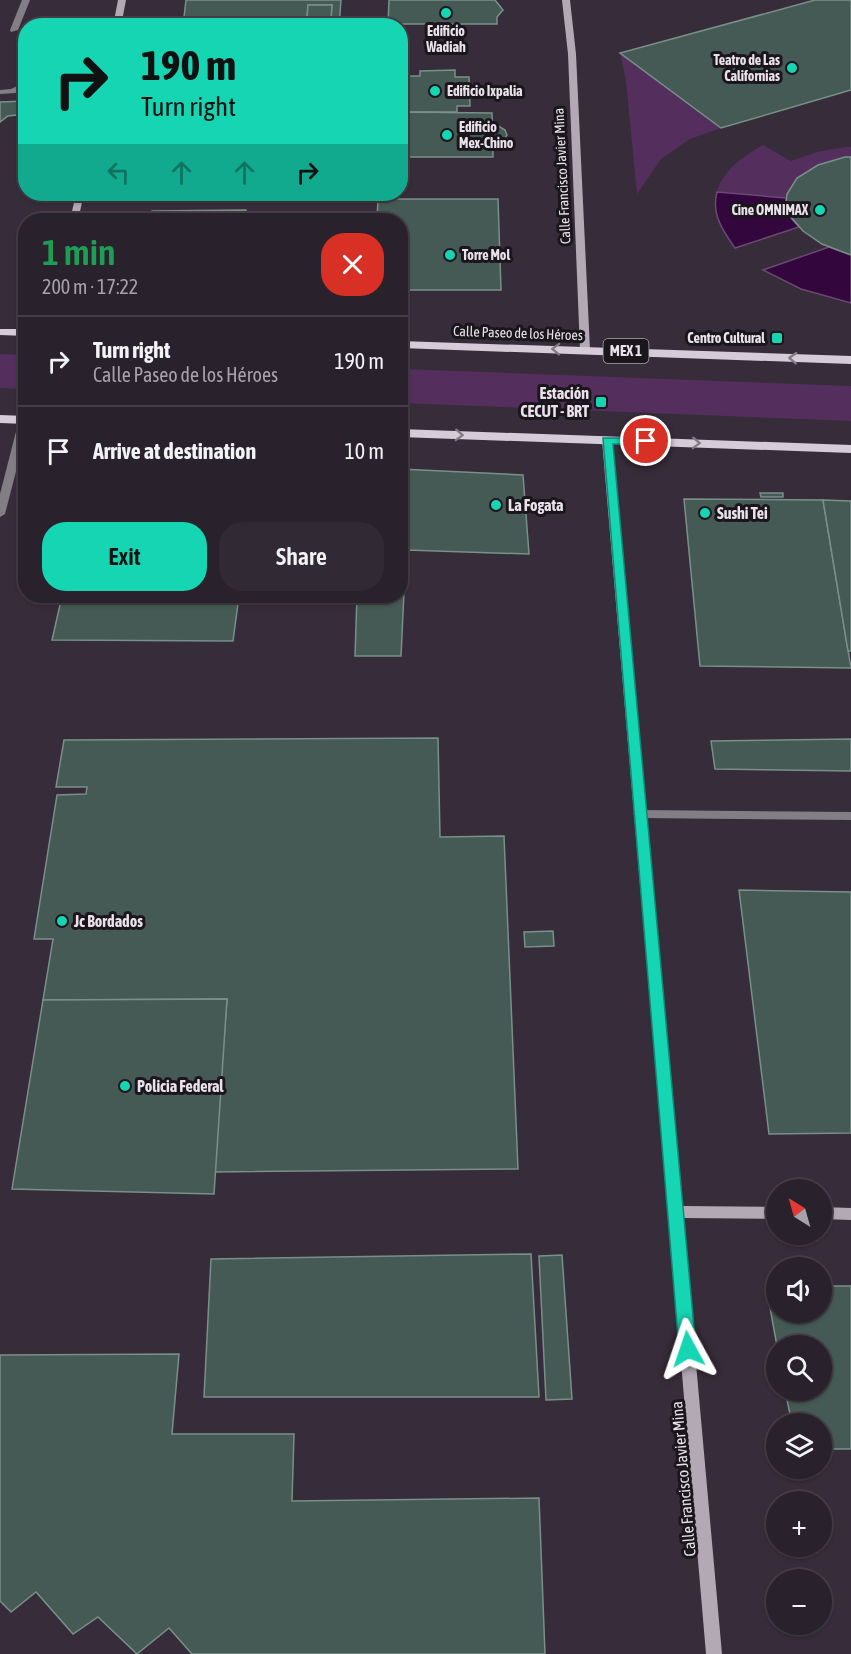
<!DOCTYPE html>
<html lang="en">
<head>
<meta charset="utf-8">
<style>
	:root { --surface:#29212b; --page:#312933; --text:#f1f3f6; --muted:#a5a3a9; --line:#453e47; --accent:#16d5b3 }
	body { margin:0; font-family:"Asap Condensed",sans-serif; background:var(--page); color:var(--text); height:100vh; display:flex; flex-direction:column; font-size:22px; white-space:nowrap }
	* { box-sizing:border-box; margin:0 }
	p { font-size:20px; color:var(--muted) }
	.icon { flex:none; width:33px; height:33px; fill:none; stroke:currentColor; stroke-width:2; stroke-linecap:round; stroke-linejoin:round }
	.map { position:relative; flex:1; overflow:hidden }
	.details { position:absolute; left:18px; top:213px; width:390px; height:390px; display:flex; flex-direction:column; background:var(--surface); border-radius:24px; box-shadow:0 2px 4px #0004,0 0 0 2px var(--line) }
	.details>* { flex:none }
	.guide { position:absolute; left:18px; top:18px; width:390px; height:183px; border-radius:24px; box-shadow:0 2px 4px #0004,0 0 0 2px var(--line); background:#16d5b3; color:#111; overflow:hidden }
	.needle { width:39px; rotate:323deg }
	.fabs { position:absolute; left:766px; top:1179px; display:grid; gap:12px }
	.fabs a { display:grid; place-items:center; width:66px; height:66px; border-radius:50%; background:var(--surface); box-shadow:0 2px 4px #0004,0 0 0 2px var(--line); font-size:30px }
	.pin { position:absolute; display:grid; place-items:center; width:51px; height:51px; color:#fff; margin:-26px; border:3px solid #fff; border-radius:50%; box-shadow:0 2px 6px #0007 }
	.me { position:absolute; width:66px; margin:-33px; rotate:355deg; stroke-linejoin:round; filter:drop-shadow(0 0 4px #0008) }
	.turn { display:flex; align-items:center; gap:21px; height:126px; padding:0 24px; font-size:27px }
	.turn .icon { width:78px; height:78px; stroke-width:2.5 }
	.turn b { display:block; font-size:42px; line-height:51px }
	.lanes { display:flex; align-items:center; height:57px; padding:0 24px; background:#0003; justify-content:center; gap:30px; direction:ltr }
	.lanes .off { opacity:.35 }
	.round { display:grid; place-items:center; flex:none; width:63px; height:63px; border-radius:24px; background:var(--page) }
	.summary { display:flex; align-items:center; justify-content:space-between; height:102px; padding:0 24px }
	h1 { font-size:36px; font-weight:600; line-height:45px; color:#1e9e55 }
	.button { display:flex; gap:12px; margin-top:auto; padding:12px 24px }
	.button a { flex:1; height:69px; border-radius:24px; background:var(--accent); color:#111; font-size:24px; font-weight:600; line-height:69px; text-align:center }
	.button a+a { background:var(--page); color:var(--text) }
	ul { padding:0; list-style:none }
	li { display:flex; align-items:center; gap:18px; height:90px; padding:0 24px; border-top:2px solid var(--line) }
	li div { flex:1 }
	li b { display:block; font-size:22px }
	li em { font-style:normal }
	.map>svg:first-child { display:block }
</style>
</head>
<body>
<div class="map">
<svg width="851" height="1654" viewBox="0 0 851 1654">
	<rect width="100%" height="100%" fill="#372c39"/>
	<g fill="#542f5e">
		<path d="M620,53L721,128L690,139L661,159L637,194L626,81Z"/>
		<path d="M763,145L791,161L817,152L846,147H851V157C828,159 790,172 787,198L717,192C724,168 743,157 763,145Z"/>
		<path d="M0,354L25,355V389L0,388Z"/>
		<path d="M401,369L851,386V421L401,403Z"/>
	</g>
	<g fill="#33073e" stroke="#6a4972" stroke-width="1.5">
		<path d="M717,192L786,198L790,217L799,227L735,248C723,231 711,214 717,192Z"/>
		<path d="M829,247L851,255V303L801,289L763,270Z"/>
	</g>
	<g fill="#455a54" stroke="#799089" stroke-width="1.5" fill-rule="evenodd">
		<path d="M186,0H341L339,26H183ZM308,5H332L331,18H307Z"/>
		<path d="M389,0H495L503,10L497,17V24H388Z"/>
		<path d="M815,0H851V90L721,128L620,53Z"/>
		<path d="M308,5H332L331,18H307Z"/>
		<path d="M167,17L184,18L183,26H166Z"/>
		<path d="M455,70V77H469L470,106H457V112H400V76H420V71Z"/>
		<path d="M26,101V114L8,116L0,122V102Z"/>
		<path d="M400,112L492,113L493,157H400Z"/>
		<path d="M495,124L505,130L507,135L502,143L495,146Z"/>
		<path d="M845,157H851V255L822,244L803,231L791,217L786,202L787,194L797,178L818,165Z"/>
		<path d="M378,199H498L501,290H400V220H377Z"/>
		<path d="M246,210L245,220H150L152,211Z"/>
		<path d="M400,469L523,475L529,554L406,550L401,656H355L357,596H400Z"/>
		<path d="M760,493H783V497H761Z"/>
		<path d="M684,499L823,500L851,668L700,666Z"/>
		<path d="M823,500L851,501V651H848Z"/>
		<path d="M62,596H239L233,641L52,640Z"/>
		<path d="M438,738L440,837L504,836L518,1169L214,1172L227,999L43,1000L53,939H34L57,795L86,794L87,787H56L64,740Z"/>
		<path d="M851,739V771L715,769L711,741Z"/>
		<path d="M739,890L851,892V1133L769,1134Z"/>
		<path d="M553,931L554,946L525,947L524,932Z"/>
		<path d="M227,999L214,1194L12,1189L43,1000Z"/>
		<path d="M531,1254L539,1397H204L211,1259Z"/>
		<path d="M562,1255L572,1399L546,1400L539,1256Z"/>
		<path d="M766,1286H777V1312H822V1286H851V1449H822V1424H792L785,1390H822V1346H777Z"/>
		<path d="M179,1354L172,1434H294L292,1501L539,1498L545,1654H192L169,1628L137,1654L98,1617L73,1634L36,1592L11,1612L0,1601V1355Z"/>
	</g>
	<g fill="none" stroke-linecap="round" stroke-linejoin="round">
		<g fill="#837e85" fill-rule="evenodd">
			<path d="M22,0H30L18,30L11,32L10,30Z"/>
			<path d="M26,82V87L16,93L0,94V90L11,89Z"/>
		</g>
		<g fill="#837e85" fill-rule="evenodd">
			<path d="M26,417V433L5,514L0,517V494L19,420Z"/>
			<path d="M639,810L851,812V820L639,818L633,814Z"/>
		</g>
		<g fill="#b2a9b4" fill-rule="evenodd">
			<path d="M118,0H126L121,26H113Z"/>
			<path d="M562,0H570L576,54L590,350L585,353L580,350L568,54Z"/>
			<path d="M76,194H84L78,220H70Z"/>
			<path d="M607,437L612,440L682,1206L777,1207V1219L683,1218L722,1654H706L602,440Z"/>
			<path d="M822,1207L851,1208V1220L822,1219Z"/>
		</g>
		<g fill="#d6cbd9" fill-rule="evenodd">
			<path d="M0,329H26V336L0,335Z"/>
			<path d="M400,341L851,356V364L400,348Z"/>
			<path d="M0,415L26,416V424L0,423Z"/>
			<path d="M400,429L851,445V453L400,437Z"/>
		</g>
	</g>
	<defs><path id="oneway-chevron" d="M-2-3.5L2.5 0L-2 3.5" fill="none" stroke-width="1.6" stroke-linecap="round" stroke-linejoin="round" transform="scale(1.5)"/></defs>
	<g stroke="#827a84">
		<use href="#oneway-chevron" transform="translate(556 349) rotate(-178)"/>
		<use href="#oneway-chevron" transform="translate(793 358) rotate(-177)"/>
		<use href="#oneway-chevron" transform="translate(459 435) rotate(2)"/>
		<use href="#oneway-chevron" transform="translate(696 443) rotate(2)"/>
	</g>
	<path fill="#16d5b3" stroke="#0e8a74" stroke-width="1.5" d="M603,438H646L652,441L646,445L613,444L696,1349L694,1354L688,1357L682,1354L679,1349Z"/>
	<g fill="#16d5b3" stroke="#1b161c" stroke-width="2">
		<circle cx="446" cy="13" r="6"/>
		<circle cx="792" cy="68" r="6"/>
		<circle cx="435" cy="91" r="6"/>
		<circle cx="447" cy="135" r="6"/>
		<circle cx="820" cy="210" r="6"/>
		<circle cx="450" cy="255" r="6"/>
		<rect x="771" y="332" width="12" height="12" rx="3"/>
		<rect x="595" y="396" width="12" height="12" rx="3"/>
		<circle cx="496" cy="505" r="6"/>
		<circle cx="705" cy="513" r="6"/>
		<circle cx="62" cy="921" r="6"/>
		<circle cx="125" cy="1086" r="6"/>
	</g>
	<g text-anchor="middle" stroke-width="6" stroke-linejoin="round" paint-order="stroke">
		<g font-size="14" font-weight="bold" fill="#e9e2eb" stroke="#1b161c" text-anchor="end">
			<text x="446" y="36" text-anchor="middle">Edificio<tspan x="446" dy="16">Wadiah</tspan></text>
			<text x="780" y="65">Teatro de Las<tspan x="780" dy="16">Californias</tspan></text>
			<text x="447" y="96" text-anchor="start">Edificio Ixpalia</text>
			<text x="459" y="132" text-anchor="start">Edificio<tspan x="459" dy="16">Mex-Chino</tspan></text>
			<text x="808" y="215">Cine OMNIMAX</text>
			<text x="462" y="260" text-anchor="start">Torre Mol</text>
			<text x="765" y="343">Centro Cultural</text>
		</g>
		<g font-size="14" fill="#e9e2eb" stroke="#1b161c">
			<text transform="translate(562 176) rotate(-93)" y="5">Calle Francisco Javier Mina</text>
			<text transform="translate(518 333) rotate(2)" y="5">Calle Paseo de los Héroes</text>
		</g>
		<rect fill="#1b161c" stroke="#aba5ad" stroke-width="1.5" x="603.5" y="339" width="45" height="24" rx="4.5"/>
		<g font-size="15" font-weight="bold" fill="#e9e2eb">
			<text x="626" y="356">MEX 1</text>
		</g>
		<g font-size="16" font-weight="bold" fill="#e9e2eb" stroke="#1b161c" text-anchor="start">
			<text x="589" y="399" text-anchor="end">Estación<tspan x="589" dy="18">CECUT - BRT</tspan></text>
			<text x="508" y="511">La Fogata</text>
			<text x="717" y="519">Sushi Tei</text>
			<text x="74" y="927">Jc Bordados</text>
			<text x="137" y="1092">Policia Federal</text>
		</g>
		<g font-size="16" fill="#e9e2eb" stroke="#1b161c">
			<text transform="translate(683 1479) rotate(-95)" y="6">Calle Francisco Javier Mina</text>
		</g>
	</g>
</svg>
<div class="fabs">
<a><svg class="needle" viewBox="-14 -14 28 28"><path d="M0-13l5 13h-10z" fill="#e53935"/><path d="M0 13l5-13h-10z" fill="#a5a3a9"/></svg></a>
<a><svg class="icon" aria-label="sound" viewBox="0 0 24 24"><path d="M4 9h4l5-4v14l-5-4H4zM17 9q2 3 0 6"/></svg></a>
<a><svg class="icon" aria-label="search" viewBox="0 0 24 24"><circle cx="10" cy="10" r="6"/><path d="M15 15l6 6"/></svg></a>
<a><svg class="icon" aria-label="layers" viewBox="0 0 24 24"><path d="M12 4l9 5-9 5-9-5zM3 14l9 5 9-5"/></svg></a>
<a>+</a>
<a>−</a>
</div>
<div class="pin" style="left:646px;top:441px;background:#d93025"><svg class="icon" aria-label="arrive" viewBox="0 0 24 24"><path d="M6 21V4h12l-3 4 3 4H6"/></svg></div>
<svg class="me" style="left:688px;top:1349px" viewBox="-20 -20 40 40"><path d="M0-17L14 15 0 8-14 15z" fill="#16d5b3" stroke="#fff" stroke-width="4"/></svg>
<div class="guide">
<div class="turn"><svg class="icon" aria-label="right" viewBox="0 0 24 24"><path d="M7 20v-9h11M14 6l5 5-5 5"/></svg><div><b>190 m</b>Turn right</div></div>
<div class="lanes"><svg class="icon off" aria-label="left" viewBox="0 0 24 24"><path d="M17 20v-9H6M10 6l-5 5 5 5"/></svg><svg class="icon off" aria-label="ahead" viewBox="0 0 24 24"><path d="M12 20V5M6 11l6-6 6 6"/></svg><svg class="icon off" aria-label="ahead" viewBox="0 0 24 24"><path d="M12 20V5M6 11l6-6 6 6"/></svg><svg class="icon" aria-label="right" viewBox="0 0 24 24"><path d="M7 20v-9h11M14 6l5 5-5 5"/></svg></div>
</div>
<section class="details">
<div class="summary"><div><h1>1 min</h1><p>200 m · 17:22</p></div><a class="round" style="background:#d93025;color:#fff"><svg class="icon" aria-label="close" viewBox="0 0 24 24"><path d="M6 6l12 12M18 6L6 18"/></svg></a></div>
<ul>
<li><svg class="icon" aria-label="right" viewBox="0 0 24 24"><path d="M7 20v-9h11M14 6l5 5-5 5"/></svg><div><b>Turn right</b><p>Calle Paseo de los Héroes</p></div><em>190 m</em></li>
<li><svg class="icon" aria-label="arrive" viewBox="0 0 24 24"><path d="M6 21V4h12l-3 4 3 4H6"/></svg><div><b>Arrive at destination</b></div><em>10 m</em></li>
</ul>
<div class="button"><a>Exit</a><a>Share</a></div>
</section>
</div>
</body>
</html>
